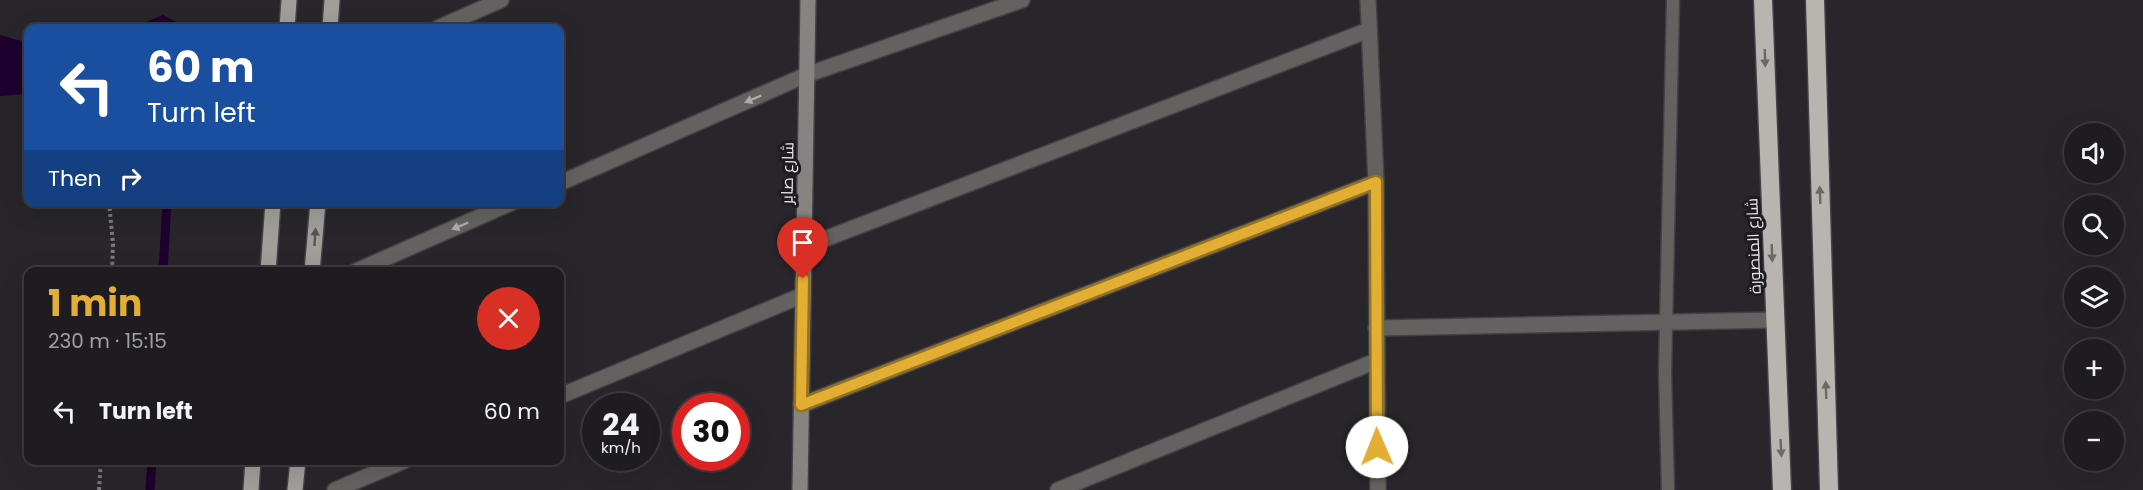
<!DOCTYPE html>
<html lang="en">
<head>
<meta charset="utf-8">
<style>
	:root { --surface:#1e1c20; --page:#262529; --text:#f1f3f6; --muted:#a1a1a5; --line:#3c3a3e; --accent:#e2af34 }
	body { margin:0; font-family:Poppins,Cairo,sans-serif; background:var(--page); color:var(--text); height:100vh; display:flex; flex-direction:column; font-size:22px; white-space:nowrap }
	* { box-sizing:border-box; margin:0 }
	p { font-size:20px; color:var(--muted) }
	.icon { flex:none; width:33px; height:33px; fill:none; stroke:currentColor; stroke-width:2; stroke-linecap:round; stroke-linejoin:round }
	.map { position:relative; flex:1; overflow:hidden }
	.side { position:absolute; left:24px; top:267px; width:540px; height:198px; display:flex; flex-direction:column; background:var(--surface); border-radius:12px; box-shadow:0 6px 24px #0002,0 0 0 2px var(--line) }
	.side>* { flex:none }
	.banner { position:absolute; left:24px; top:24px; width:540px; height:183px; border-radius:12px; box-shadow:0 6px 24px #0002,0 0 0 2px var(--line); background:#1a4fa0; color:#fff; overflow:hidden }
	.buttons { position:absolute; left:2064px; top:123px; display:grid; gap:12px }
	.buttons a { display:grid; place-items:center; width:60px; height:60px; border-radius:50%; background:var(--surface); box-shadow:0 6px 24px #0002,0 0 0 2px var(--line); font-size:30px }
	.speed { position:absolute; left:582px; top:393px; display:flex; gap:12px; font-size:30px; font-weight:700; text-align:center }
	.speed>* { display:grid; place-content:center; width:78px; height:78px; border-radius:50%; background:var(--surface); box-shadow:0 6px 24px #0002,0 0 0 2px var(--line); line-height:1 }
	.speed small { font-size:15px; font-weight:400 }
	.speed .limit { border:9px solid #d22; background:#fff; color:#111 }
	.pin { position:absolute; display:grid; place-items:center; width:51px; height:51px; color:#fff; margin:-62px -26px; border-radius:50% 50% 50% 0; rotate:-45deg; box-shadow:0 0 6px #0007 }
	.pin .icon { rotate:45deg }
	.me { position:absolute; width:66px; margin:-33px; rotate:359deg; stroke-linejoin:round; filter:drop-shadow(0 0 4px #0008) }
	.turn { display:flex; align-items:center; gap:21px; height:126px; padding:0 24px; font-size:27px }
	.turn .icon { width:78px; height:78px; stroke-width:2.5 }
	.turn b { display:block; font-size:42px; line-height:51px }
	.then { display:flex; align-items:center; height:57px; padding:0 24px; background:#0003; gap:12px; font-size:22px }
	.round { display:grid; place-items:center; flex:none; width:63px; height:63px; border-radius:32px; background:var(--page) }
	.summary { display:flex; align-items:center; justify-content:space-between; height:102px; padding:0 24px }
	h1 { font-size:36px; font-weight:700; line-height:45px; color:var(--accent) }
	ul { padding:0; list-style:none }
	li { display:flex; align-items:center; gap:18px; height:84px; padding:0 24px }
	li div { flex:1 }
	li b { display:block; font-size:22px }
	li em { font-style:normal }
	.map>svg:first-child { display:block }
</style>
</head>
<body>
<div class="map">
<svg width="2143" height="490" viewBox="0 0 2143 490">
	<rect width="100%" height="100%" fill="#28262a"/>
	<g fill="#1e012f">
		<path d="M163,15L187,28H131Z"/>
		<path d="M0,35L28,43V94L0,96Z"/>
	</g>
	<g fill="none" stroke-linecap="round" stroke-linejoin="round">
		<g stroke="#1e012f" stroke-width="9">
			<path d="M163,272L167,202"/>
			<path d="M150,490L152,460"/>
		</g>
		<g stroke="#434145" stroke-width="15">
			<path id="lane" d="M1668,490L1665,373L1673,0"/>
		</g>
		<g stroke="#434145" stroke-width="18">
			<g id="street">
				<path d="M1368,0L1376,182L1378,490"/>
				<path d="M438,28L501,0"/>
				<path d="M560,183L806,75L1022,0"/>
				<path d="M804,247L1369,30"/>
				<path d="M354,272L513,202"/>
				<path d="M1376,328L1775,320"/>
				<path d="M560,396L803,295"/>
				<path d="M801,405L1376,182"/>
				<path d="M335,490L406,460"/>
				<path d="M1058,490L1376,361"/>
			</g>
		</g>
		<g stroke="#434145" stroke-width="18">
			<path id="secondary" d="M800,490L808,0"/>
		</g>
		<g stroke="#434145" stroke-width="18">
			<g id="primary">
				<path d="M287,28L289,0"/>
				<path d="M330,28L332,0"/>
				<path d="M268,272L273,202"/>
				<path d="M312,272L318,202"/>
				<path d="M251,490L253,460"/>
				<path d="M295,490L298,460"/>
			</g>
		</g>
		<g stroke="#434145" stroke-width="21">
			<g id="highway">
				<path d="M1763,0L1782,490"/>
				<path d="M1815,0L1829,490"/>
			</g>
		</g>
		<g stroke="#7b797d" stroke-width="4" stroke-dasharray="3 3" stroke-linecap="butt">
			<path d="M109,202L113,244L112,272"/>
			<path d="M99,490L101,460"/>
		</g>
		<use href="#lane" stroke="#646260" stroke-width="12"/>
		<use href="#street" stroke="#646260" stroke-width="15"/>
		<use href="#secondary" stroke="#868480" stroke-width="15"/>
		<use href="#primary" stroke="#a09e99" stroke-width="15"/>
		<use href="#highway" stroke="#b8b5b0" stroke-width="18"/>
	</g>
	<defs><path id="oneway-solid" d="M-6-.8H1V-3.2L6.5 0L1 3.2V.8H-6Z" transform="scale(1.5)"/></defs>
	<g fill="#6b6868">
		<use href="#oneway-solid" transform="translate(1765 58) rotate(88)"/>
		<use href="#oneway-solid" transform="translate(1820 195) rotate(-92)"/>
		<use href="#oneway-solid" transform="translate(1772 253) rotate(88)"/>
		<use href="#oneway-solid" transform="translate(1826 390) rotate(-92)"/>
		<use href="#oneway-solid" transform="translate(1781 448) rotate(87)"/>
	</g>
	<g fill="#adacac">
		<use href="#oneway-solid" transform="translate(753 99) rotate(157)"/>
		<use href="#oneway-solid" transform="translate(460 226) rotate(157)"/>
	</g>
	<use fill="#585656" href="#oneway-solid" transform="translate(315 237) rotate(-86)"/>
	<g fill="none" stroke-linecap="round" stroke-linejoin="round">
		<g stroke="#937222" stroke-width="15">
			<path id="route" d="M803,279L801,405L1376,182L1377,447"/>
		</g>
		<use href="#route" stroke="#e2af34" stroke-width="10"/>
	</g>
	<g text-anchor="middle" stroke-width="6" stroke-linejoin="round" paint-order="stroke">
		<g font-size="16" fill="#e9e8eb" stroke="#1e1c20">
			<text transform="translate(787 173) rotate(-89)" y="6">شارع صابر</text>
			<text transform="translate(1753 246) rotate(-92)" y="6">شارع المنصورة</text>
		</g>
	</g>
</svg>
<div class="buttons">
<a><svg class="icon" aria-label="sound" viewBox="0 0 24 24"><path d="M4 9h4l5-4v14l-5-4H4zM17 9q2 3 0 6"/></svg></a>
<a><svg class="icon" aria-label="search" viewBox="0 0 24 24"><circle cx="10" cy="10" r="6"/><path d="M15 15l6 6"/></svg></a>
<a><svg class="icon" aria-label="layers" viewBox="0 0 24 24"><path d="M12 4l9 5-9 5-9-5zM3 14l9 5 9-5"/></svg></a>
<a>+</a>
<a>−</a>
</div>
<div class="speed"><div>24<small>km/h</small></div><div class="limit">30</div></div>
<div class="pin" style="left:803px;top:279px;background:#d93025"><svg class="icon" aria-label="arrive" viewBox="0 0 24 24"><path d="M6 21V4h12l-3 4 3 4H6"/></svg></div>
<svg class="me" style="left:1377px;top:447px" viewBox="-20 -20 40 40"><circle r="19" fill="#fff"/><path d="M0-13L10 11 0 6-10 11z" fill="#e2af34"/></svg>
<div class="banner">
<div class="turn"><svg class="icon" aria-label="left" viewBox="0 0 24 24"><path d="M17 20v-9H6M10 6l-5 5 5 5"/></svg><div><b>60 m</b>Turn left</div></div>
<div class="then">Then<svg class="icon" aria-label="right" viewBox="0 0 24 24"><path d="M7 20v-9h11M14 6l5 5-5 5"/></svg></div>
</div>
<section class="side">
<div class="summary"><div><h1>1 min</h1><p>230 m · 15:15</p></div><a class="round" style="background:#d93025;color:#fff"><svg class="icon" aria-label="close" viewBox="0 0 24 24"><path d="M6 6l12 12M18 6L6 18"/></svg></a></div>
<ul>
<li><svg class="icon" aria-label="left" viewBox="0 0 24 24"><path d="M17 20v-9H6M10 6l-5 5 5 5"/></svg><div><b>Turn left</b></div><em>60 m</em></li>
</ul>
</section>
</div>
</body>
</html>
